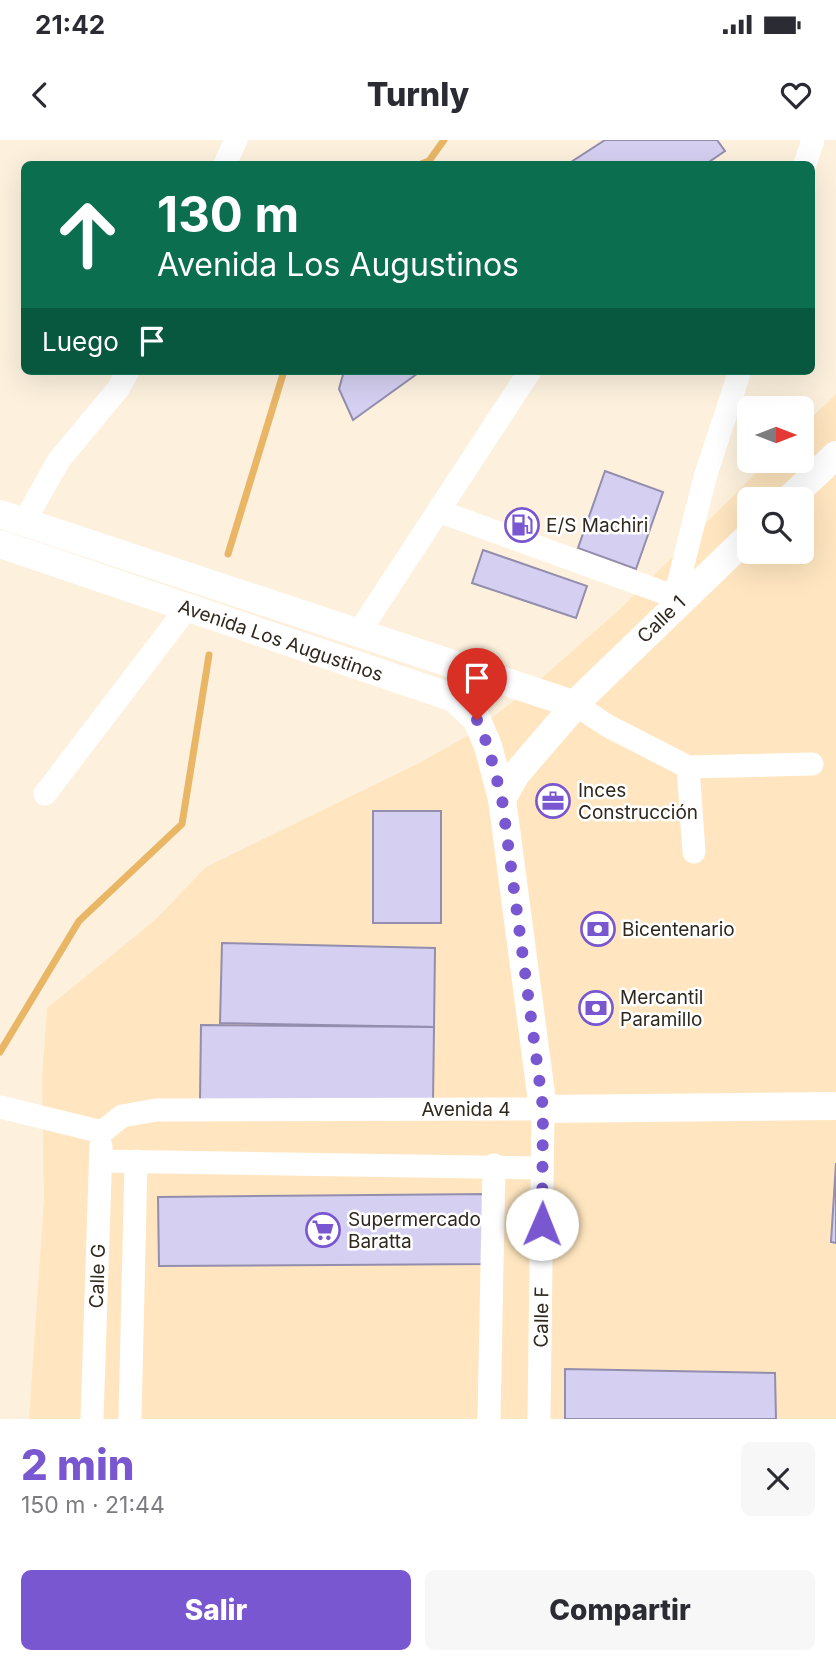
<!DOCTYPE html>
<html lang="es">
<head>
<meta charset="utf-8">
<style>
	:root { --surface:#fff; --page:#f7f7f7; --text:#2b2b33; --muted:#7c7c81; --accent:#7957d1 }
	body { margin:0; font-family:Inter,sans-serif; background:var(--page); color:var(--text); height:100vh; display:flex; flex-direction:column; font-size:26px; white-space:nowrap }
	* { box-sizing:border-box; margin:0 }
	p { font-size:23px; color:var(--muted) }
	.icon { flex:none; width:38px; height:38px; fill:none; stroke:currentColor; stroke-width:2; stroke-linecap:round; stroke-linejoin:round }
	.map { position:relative; height:1279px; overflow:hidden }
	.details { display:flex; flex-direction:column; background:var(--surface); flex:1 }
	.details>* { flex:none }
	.banner { position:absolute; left:21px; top:21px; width:794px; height:214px; border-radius:10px; box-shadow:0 7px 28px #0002; background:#0b6e4f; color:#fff; overflow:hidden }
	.needle { width:46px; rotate:90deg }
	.fabs { position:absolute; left:737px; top:256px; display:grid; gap:14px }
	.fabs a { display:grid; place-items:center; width:77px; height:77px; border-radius:10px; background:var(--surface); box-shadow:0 7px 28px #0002; font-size:35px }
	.pin { position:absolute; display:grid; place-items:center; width:60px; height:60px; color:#fff; margin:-72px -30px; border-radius:50% 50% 50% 0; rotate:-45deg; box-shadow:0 0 7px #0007 }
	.pin .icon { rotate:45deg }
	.me { position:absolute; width:77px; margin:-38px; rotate:1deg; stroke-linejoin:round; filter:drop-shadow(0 0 5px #0008) }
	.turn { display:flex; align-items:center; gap:24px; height:147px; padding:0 21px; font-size:32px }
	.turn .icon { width:91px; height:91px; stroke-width:2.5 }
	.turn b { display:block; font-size:49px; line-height:60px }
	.then { display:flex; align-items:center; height:66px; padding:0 21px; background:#0003; gap:14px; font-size:26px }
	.round { display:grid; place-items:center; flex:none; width:74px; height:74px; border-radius:10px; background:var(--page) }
	.head { display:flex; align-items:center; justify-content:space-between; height:119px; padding:0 21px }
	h1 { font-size:42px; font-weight:800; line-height:52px; color:var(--accent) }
	.primary-button { display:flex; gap:14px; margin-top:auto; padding:14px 21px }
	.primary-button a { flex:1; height:80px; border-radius:10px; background:var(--accent); color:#fff; font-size:28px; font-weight:800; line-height:80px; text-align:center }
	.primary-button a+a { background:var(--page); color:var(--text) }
	.status { display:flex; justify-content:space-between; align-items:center; height:49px; padding:0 35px; background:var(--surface); direction:ltr }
	.status svg { height:19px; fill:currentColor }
	header { display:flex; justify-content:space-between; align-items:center; height:91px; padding:0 21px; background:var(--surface); font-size:32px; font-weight:800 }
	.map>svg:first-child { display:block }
</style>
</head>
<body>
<div class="status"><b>21:42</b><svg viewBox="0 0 49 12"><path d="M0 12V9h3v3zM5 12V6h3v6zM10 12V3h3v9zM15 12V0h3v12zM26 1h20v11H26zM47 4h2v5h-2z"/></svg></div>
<header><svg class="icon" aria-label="back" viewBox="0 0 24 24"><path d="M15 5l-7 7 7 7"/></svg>Turnly<svg class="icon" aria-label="heart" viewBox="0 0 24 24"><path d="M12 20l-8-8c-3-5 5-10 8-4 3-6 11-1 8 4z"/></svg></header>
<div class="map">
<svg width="836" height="1279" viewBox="0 0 836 1279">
	<rect width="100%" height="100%" fill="#fdf1de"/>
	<path fill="#ffe6c0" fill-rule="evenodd" d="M836,254V1279H29L44,1059L42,938L47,868L155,780L206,727L419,623L469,595L528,550L619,470L769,320H802V287ZM749,359H802V411H749Z"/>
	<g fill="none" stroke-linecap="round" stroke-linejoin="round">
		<g stroke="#e9b666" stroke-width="7">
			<path d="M421,24L429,21L444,0"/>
			<path d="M228,414L284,231"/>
			<path d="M0,912L79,781L182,684L209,515"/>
		</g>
	</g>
	<g fill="#d5d0f1" stroke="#938ead" stroke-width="2">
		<path d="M605,0H717L725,11L706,24H568Z"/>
		<path d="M344,231H421L353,280L339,249Z"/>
		<path d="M605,331L663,352L636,429L578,408Z"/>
		<path d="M483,410L587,446L576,478L472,443Z"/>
		<rect x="373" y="671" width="68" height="112"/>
		<path d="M222,803L435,808L434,887L220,883Z"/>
		<path d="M201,885L434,887L433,962L200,960Z"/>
		<path d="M836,1023V1103L831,1102Z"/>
		<path d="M487,1054L488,1124L159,1126L158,1057Z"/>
		<path d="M565,1229L775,1233L776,1279H565Z"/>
	</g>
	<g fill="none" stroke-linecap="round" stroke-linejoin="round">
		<g stroke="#fff" stroke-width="23">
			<path d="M225,24L236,0"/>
			<path d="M805,24L813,0"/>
			<path d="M438,371L673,456"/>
			<path d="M24,382L59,320L118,249L128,231"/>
			<path d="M672,468L706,334L740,231"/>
			<path d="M359,492L530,231"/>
			<path d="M576,565L608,586L688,627L812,624"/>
			<path d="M688,627L694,712"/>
			<path d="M45,654L187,468"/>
			<path d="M0,967L102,992"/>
			<path d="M102,992L122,976L156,970L543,969L539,1279"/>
			<path d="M101,1021L542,1028"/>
			<path d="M92,1279L101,1006"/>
			<path d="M130,1279L136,1021"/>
			<path d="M489,1279L494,1025"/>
		</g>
		<g stroke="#fff" stroke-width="28">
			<path d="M789,359L836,315"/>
			<path d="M0,374L576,565"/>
			<path d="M0,404L454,558L477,580L488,606L502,659L543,969L836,966"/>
			<path d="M502,659L516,634L584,555L749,396"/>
		</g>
	</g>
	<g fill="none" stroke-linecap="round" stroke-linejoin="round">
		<path stroke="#7957d1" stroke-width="12" stroke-dasharray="0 21.6" d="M477,580L488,606L502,659L543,968L542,1084"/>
	</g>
	<defs>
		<g id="fuel-ring" transform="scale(1.75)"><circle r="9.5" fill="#fff" stroke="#7957d1" stroke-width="1.5"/><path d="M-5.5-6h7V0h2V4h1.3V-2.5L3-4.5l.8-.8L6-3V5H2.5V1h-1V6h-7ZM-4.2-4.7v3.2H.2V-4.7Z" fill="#7957d1"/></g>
		<g id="office-ring" transform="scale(1.75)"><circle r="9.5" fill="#fff" stroke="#7957d1" stroke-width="1.5"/><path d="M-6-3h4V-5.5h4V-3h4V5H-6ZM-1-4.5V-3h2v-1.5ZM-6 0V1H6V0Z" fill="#7957d1"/></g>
		<g id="bank-ring" transform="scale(1.75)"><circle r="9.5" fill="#fff" stroke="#7957d1" stroke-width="1.5"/><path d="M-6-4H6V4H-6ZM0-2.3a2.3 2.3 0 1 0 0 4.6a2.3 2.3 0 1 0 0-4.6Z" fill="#7957d1"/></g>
		<g id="supermarket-ring" transform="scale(1.75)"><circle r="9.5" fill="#fff" stroke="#7957d1" stroke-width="1.5"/><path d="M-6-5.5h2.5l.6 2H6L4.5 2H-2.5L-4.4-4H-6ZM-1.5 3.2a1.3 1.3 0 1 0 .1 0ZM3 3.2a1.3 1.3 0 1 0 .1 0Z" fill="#7957d1"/></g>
	</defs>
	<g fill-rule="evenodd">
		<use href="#fuel-ring" x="522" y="385"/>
		<use href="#office-ring" x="553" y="661"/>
		<use href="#bank-ring" x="598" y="789"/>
		<use href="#bank-ring" x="596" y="868"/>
		<use href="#supermarket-ring" x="323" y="1090"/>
	</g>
	<g text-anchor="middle" stroke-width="5" stroke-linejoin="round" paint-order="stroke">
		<g font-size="19" fill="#30281d" stroke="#fff" text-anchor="start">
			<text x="546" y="392">E/S Machiri</text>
			<text x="578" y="657">Inces<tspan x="578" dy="22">Construcción</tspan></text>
			<text x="622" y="796">Bicentenario</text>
			<text x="620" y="864">Mercantil<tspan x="620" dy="22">Paramillo</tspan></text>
			<text x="348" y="1086">Supermercado<tspan x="348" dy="22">Baratta</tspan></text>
		</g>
		<g font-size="19" fill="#30281d" stroke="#fff">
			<text transform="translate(661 479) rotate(-44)" y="7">Calle 1</text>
			<text transform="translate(281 500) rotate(19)" y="7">Avenida Los Augustinos</text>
			<text x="466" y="976">Avenida 4</text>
			<text transform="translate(97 1136) rotate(-88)" y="7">Calle G</text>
			<text transform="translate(541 1177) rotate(-89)" y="7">Calle F</text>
		</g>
	</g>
</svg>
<div class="fabs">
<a><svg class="needle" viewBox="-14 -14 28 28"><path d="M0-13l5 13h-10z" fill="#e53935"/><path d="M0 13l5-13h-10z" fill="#7c7c81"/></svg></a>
<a><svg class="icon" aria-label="search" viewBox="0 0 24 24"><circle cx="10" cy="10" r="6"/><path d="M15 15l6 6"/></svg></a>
</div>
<div class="pin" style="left:477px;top:580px;background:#d93025"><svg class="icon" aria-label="arrive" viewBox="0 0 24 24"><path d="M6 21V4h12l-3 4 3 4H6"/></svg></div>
<svg class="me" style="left:542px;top:1084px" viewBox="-20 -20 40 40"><circle r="19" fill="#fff"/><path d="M0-13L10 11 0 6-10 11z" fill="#7957d1"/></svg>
<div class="banner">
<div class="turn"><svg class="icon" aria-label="ahead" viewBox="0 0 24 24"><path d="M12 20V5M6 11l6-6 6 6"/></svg><div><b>130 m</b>Avenida Los Augustinos</div></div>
<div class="then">Luego<svg class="icon" aria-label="arrive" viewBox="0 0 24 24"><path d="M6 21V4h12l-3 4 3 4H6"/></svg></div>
</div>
</div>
<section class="details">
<div class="head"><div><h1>2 min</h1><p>150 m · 21:44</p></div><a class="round"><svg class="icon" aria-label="close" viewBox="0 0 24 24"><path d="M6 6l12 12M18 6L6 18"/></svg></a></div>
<div class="primary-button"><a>Salir</a><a>Compartir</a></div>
</section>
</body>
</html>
